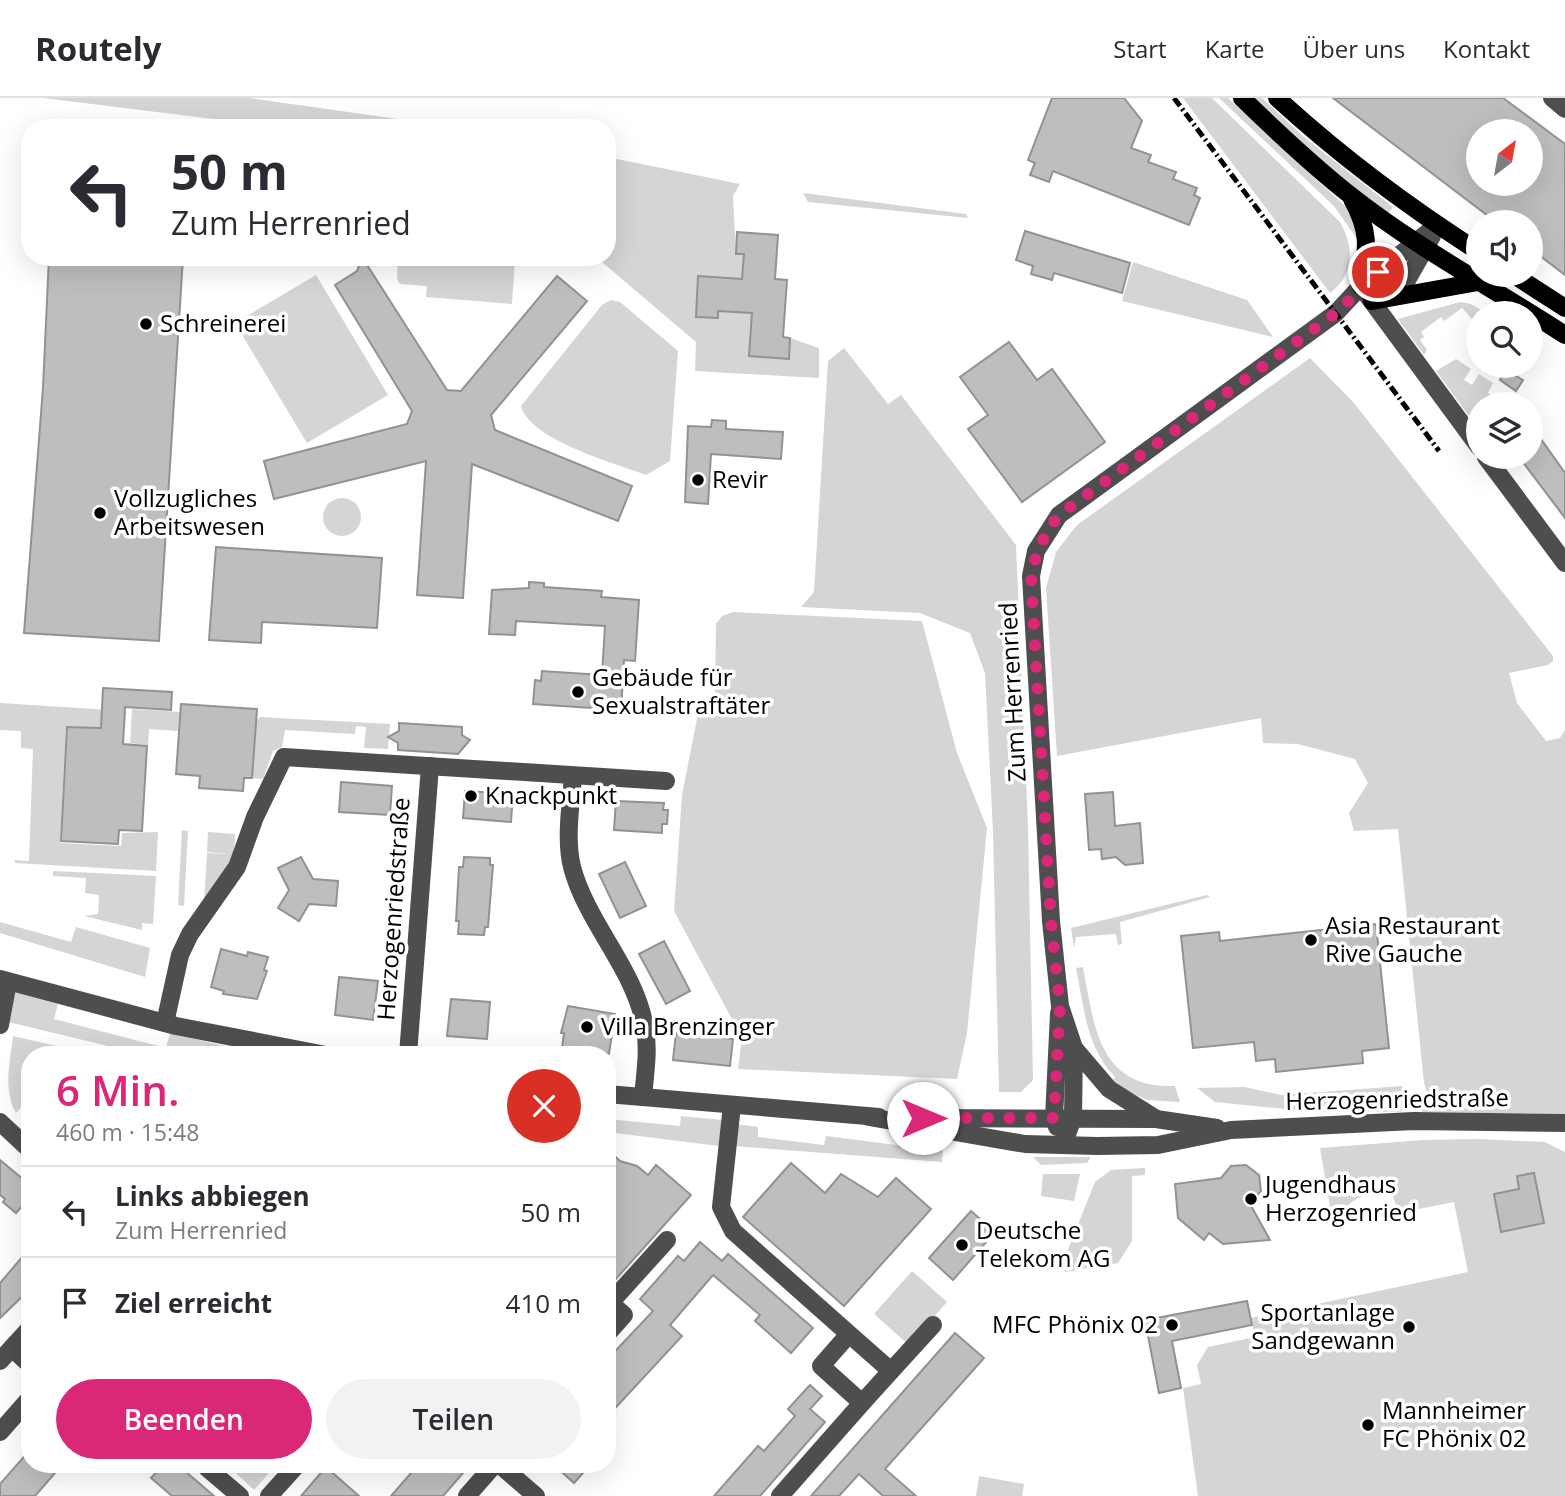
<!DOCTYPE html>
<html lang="de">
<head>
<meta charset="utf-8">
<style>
	:root { --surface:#fff; --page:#f2f2f3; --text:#2b2b33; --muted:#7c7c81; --line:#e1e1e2; --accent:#db2777 }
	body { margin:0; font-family:"Open Sans",sans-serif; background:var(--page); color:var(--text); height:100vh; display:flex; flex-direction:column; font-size:26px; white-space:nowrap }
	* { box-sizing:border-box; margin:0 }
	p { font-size:23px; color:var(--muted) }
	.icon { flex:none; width:38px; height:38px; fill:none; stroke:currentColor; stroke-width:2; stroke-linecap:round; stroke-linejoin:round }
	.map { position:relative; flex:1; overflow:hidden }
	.drawer { position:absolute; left:21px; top:948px; width:595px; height:427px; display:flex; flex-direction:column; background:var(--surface); border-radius:28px; box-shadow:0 7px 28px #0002 }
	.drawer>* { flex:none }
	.top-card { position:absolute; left:21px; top:21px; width:595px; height:147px; border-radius:28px; box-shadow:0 7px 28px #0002; background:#fff; color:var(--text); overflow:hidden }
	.needle { width:46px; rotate:31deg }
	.controls { position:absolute; left:1466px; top:21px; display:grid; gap:14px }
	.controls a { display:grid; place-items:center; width:77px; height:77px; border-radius:50%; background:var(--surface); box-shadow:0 7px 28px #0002; font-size:35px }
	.pin { position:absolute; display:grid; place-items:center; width:60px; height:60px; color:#fff; margin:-30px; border:4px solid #fff; border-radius:50%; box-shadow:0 2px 7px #0007 }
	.me { position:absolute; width:77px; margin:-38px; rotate:90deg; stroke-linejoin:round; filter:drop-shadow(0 0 5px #0008) }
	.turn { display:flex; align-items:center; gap:24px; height:147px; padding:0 35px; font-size:32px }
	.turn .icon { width:91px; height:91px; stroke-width:2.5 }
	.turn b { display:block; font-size:49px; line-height:60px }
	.round { display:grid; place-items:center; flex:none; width:74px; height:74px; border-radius:37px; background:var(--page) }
	.headline { display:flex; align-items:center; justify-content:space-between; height:119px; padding:0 35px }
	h1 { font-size:42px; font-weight:600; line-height:52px; color:var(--accent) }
	.cta { display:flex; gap:14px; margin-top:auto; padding:14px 35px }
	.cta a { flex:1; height:80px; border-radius:42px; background:var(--accent); color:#fff; font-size:28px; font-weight:600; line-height:80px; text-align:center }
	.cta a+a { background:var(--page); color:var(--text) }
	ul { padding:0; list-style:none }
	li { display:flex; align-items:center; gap:21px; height:91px; padding:0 35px; border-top:2px solid var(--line) }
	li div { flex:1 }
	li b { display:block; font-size:26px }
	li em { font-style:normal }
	header { display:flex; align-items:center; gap:42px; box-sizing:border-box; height:98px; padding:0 35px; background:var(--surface); border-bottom:2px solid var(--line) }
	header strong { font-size:33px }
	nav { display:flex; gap:38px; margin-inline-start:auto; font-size:24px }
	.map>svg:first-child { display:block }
</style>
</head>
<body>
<header>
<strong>Routely</strong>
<nav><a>Start</a><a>Karte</a><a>Über uns</a><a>Kontakt</a></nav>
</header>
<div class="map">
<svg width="1565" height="1398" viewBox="0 0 1565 1398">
	<rect width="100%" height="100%" fill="#fff"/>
	<g fill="#d5d5d5">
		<path d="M43,0H248L462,30H286Z"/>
		<path d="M1183,0H1212L1340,124C1354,149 1355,176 1330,195Z"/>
		<path d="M1219,0H1228L1345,108L1360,137L1357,141L1334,108Z"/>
		<path d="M1254,0H1262L1305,40L1393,109L1388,116L1300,45Z"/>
		<path d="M607,59L740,86L733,98L736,155L744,156L742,181L699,178L696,218L717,220L718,213L752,215L749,258L789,261L790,240L819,250V280L695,273L696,244L596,159H607Z"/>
		<path d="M803,95L966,116L968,120L808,104Z"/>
		<path d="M398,159L515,161L512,206L426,199L427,188L400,186L397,181Z"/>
		<path d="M1133,164L1247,202L1273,239L1122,203Z"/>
		<path d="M316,177L388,297L307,345L235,225Z"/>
		<path d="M611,202L620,204L678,253L670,363L646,377C614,365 530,342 521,308L602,207Z"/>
		<path d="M1460,204L1471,206L1487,215H1479L1478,228L1462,210L1444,223L1441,219L1421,234L1424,239L1420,242L1427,252L1424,257L1398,221Z"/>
		<path d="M844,250L888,306L901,297L1016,447L1028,729L1033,982L1021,994H999L993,733L985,575L970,535L920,515L801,509L814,494L828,263Z"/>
		<path d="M1310,260L1354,305L1553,558V563L1548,567L1509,575L1517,605L1546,643L1560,640L1565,632V1016L1423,1014L1416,1009L1414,1000H1429L1424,985L1398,731L1354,733L1349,715L1368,685L1355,661L1298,646L1263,645L1261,620L1057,658L1046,490L1056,454L1077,427Z"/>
		<path d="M1456,261L1471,271L1464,282L1472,287L1479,276L1493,285L1488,295L1496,300L1499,297L1504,304L1479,306V322L1474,325L1436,273Z"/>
		<circle cx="342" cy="419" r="19"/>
		<path d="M733,514L922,523L957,655L987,730L967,935L957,981L738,971L742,940L674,813L682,697L699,611L715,596L716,526L722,518Z"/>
		<path d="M0,605L126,613L125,631L66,628L60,745L121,748L122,735L158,734L156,773L15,765V762L29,763L33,651L21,650V633L0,632Z"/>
		<path d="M132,611L180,614L178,633L149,631L148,647L130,645Z"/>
		<path d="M260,619L390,626L388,651L364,650L366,629L356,628L355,636L285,632L282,649L273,653L263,681L252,680L256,623Z"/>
		<path d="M182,732L188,733L184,808L178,807Z"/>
		<path d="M208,734L235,736C236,764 220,781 204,803L207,755L230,756L207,754Z"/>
		<path d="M53,773L156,778L153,826L142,825V832L84,818L98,816L99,797L85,795L86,780L53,778Z"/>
		<path d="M1207,797L1210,799L1120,824L1122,846L1118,847L1116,836L1076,839L1074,850L1071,830Z"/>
		<path d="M0,824L71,844L76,829L150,850L145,879L0,835Z"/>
		<path d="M1083,869C1094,927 1098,991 1175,988L1180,1004L1147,1002L1111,985L1115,979C1086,949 1084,909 1076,870Z"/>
		<path d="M4,891L58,906L54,921L166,950L170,935L261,957H145L0,922Z"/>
		<path d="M13,938L96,957H30V999L16,1015C3,993 10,963 13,938Z"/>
		<path d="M1402,988L1406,1008L1400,1014H1316L1215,1004L1197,990L1244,989L1281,997Z"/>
		<path d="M681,1018L722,1022L719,1048L607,1034V1021L680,1028Z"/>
		<path d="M736,1026L758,1029V1039L824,1047L826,1038L943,1053L942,1064L733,1048Z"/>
		<path d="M1477,1041L1545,1044L1565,1054V1398H1198L1183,1290L1201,1286L1197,1267L1208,1249L1255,1239L1251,1220L1468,1174L1454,1104L1399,1115L1392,1096C1362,1092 1342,1104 1334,1133L1320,1050L1423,1042Z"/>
		<path d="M1033,1059H1091L1087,1065L1041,1067Z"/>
		<path d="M1145,1070V1077L1132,1078V1143L1118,1165L1065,1174L1063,1164L1095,1084L1111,1072Z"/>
		<path d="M1043,1076H1080L1074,1103L1041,1098Z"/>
		<path d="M912,1173L947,1204L909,1247L874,1216Z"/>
		<path d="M227,1367H276L254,1392Z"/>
		<path d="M979,1378L1024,1386L1022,1398H976Z"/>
	</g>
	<g fill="#bebebe" stroke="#929292" stroke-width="2" fill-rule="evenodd">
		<path d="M1052,0H1124L1142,23L1131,50L1151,57L1148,64L1176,74L1173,81L1197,90L1194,97L1200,100L1189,127L1053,73L1049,84L1030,77L1035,65L1028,62Z"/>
		<path d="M1333,0H1503L1565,46V177L1531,151V124H1496ZM1479,33H1531V86H1479Z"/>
		<path d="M1025,133L1130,165L1122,195L1054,175L1052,182L1031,176L1033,168L1016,162Z"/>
		<path d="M737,134L778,137L775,181L787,182L783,239L790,240L789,261L749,258L752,215L718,213V220L696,219L698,178L742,181L744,156H736Z"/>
		<path d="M49,159H183L159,543L24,535L43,290Z"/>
		<path d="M362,159L447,292L461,293L557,178L587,203L491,317L495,332L632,388L618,423L472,366L463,500L417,497L426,363L274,401L264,363L407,326L412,313L335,187L357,173Z"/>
		<path d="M1009,244L1037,282L1052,271L1105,344L1022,404L968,331L988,317L960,279Z"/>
		<path d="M1506,272L1523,282L1516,293L1500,282Z"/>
		<path d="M712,322L726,323V331L783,334L781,361L711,356L708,406L685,404L688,328L711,329Z"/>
		<path d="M1531,327L1565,375V420L1519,359H1531Z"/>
		<path d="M216,449L382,460L377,530L262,524L261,545L209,542Z"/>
		<path d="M529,484L544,485V489L602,493L601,499L639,502L635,563L624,562L621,612L533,606L535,582L541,583L542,573L602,577L605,528L516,523L515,537L489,536L492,492L529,490Z"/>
		<path d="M103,590L172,594L171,612L125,609L123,646L147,648L142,733L119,732L118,746L61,743L67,629L101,630Z"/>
		<path d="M181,606L257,611L252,680H244L243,693L199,690L200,678L176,676Z"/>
		<path d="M399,625L462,629V637L470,642L458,656L398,652V645L388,639L399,633Z"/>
		<path d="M341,684L392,688L390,717L339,714Z"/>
		<path d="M465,693L513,696L511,724L463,720Z"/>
		<path d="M1113,694L1115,728L1140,725L1143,765L1125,767L1116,759L1102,761L1101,751L1089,752L1085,696Z"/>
		<path d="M616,703L664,705L663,712H668L667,726H662V735L614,732Z"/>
		<path d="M301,759L313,781L338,783L336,808L309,806L299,823L278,810L289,792L278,770Z"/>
		<path d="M464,759L490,760V767H493L488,829H485L484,837L458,836L459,823H456L459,769H463Z"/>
		<path d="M625,764L646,808L620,820L599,776Z"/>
		<path d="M1376,826L1389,950L1362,953L1363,965L1276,974L1275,961L1256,963L1254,944L1193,950L1181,838L1219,834L1220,843Z"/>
		<path d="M664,843L690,893L666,906L639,856Z"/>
		<path d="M221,851L247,858L248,854L268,859L264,872L267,873L257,901L223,896L224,893L211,889Z"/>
		<path d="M339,879L378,883L373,922L335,917Z"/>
		<path d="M451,901L490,904L487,941L447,938Z"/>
		<path d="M568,908L615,916L609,956L562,950L564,935H561Z"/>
		<path d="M676,935L733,941L730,968L673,962Z"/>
		<path d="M607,1051L620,1063L637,1068L648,1077L656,1067L691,1097L607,1191Z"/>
		<path d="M0,1062L30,1087V1099L16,1115L3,1104L5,1101L0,1097Z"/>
		<path d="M791,1065L825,1095L841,1076L878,1099L896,1080L931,1111L844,1208L743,1119Z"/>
		<path d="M1246,1067L1259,1077L1261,1093L1250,1106L1270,1142L1223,1146L1209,1135L1204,1142L1178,1120L1175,1086L1221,1080L1231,1068Z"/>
		<path d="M1534,1075L1544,1125L1501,1134L1494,1096L1519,1091L1517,1078Z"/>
		<path d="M971,1113L995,1134L953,1182L929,1160Z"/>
		<path d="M700,1144L722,1163L728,1156L813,1230L791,1255L755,1223L760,1217L713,1177L670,1227L682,1238L607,1319V1262L653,1213L640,1201L678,1158L684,1163Z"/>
		<path d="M30,1150V1191L0,1220V1185Z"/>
		<path d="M1247,1203L1252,1227L1172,1243L1181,1290L1159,1295L1145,1222Z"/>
		<path d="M955,1235L984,1260L885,1371L916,1398H883L859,1376L839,1398H811Z"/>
		<path d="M810,1287L822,1298L810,1311L825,1324L760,1398H714L758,1348L764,1353L795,1318L788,1311Z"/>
		<path d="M30,1352V1367H62L35,1398H0V1386Z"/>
		<path d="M163,1367H178L214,1398H172L151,1380Z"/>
		<path d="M418,1367H470L443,1398H391Z"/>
		<path d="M554,1367H590L574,1385Z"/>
		<path d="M326,1369L359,1398H301Z"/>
	</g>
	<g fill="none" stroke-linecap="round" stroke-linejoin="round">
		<g stroke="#4e4e4e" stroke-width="18">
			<path d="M1552,0L1565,11"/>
			<path d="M1365,194L1479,349"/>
			<path d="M1373,203L1407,182L1432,138"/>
			<path d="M1486,359L1565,465"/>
			<path d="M573,678C571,706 565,741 572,769C587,826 636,872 645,930C649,953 645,976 643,999"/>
			<path d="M0,881L176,928L326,957"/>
			<path d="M165,925L180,857L190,836L237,769L255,719L284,659L666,683"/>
			<path d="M0,927L8,884"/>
			<path d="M1074,950L1109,991L1155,1020"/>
			<path d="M408,957L430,668"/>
			<path d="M607,996L879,1019"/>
			<path d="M732,1007L721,1109L733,1133L849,1236L821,1268L862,1305L891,1273L849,1236"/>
			<path d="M869,1019L1025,1046L1097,1048L1158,1047L1231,1032L1414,1023L1565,1025"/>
			<path d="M921,1020L1156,1021L1217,1030"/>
			<path d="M0,1024L30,1052"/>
			<path d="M1057,1029L1054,1020L1059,915"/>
			<path d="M1063,1047L1073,1020L1074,950L1060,908L1051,823L1031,478L1036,453L1059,417L1336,215L1361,188L1437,127"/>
			<path d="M607,1202L624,1217L607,1236"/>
			<path d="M610,1205L667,1142"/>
			<path d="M12,1250L30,1267"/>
			<path d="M0,1263L30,1230"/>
			<path d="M891,1273L933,1227"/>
			<path d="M0,1334L30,1300"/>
			<path d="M210,1367L207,1370L240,1398"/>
			<path d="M500,1367L536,1398"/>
			<path d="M269,1398L297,1367"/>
			<path d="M467,1398L494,1367"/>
			<path d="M780,1398L862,1305"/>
		</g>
		<g stroke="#000" stroke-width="18">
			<path d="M1242,0C1277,34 1312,67 1350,97C1417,150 1493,190 1565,237"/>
			<path d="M1277,0C1340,58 1407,108 1479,154"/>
			<path d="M1352,101C1371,135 1367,151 1361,188"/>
			<path d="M1514,177L1565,210"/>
			<path d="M1372,203L1478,184"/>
		</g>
		<path stroke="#000" stroke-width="5" stroke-dasharray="10 3.5 2 3.5" stroke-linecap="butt" d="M1174,0L1439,353"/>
	</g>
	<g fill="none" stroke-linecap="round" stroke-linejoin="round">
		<path stroke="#db2777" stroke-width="12" stroke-dasharray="0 21.6" d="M923,1020H1054L1060,908L1051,823L1031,478C1036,454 1044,436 1059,417L1336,215L1378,174"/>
	</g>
	<g fill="#000" stroke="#fff" stroke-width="2.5">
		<circle cx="146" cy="226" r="7"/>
		<circle cx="698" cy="382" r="7"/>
		<circle cx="100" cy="415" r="7"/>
		<circle cx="578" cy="594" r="7"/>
		<circle cx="471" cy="698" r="7"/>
		<circle cx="1311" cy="842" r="7"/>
		<circle cx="587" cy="929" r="7"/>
		<circle cx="1251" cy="1101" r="7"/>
		<circle cx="962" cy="1147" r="7"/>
		<circle cx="1172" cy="1227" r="7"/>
		<circle cx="1409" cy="1229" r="7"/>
		<circle cx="1368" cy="1327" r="7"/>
	</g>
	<g text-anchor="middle" stroke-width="7" stroke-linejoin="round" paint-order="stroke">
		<g font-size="24" fill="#000" stroke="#fff" text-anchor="start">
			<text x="160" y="234">Schreinerei</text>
			<text x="712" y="390">Revir</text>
			<text x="114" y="409">Vollzugliches<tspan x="114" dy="28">Arbeitswesen</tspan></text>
			<text x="592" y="588">Gebäude für<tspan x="592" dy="28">Sexualstraftäter</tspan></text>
			<text x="485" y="706">Knackpunkt</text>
			<text x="1325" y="836">Asia Restaurant<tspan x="1325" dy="28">Rive Gauche</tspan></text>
			<text x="601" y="937">Villa Brenzinger</text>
			<text x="1265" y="1095">Jugendhaus<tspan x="1265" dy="28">Herzogenried</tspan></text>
			<text x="976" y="1141">Deutsche<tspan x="976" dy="28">Telekom AG</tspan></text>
			<text x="1395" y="1223" text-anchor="end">Sportanlage<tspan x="1395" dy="28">Sandgewann</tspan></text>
			<text x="1158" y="1235" text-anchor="end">MFC Phönix 02</text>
			<text x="1382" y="1321">Mannheimer<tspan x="1382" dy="28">FC Phönix 02</tspan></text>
		</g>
		<g font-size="24" fill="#000" stroke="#fff">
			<text transform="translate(1013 594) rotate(-93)" y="8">Zum Herrenried</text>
			<text transform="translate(394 811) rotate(-86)" y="8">Herzogenriedstraße</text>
			<text transform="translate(1397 1002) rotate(-1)" y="8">Herzogenriedstraße</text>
		</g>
	</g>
</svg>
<div class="controls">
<a><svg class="needle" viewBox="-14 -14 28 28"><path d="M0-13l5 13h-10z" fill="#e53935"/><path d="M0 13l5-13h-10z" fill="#7c7c81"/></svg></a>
<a><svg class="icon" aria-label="sound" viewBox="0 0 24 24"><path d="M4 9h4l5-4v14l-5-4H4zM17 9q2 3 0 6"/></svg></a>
<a><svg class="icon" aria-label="search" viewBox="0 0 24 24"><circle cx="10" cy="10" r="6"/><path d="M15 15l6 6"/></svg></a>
<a><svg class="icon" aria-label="layers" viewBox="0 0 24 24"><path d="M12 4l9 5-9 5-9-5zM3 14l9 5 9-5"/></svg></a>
</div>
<div class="pin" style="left:1378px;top:174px;background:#d93025"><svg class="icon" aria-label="arrive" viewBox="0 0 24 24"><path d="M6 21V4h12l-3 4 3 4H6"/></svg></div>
<svg class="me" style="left:923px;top:1020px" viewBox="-20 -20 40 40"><circle r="19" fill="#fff"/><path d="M0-13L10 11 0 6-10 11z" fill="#db2777"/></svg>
<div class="top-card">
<div class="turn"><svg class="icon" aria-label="left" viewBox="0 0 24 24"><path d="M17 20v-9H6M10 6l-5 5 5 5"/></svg><div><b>50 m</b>Zum Herrenried</div></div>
</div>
<section class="drawer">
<div class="headline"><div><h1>6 Min.</h1><p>460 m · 15:48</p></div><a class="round" style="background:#d93025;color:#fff"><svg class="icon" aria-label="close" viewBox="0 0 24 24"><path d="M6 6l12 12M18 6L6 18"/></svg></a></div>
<ul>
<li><svg class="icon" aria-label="left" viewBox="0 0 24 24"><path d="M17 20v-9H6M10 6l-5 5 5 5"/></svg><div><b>Links abbiegen</b><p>Zum Herrenried</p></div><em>50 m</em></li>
<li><svg class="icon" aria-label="arrive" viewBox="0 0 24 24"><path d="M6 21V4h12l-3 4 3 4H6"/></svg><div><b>Ziel erreicht</b></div><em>410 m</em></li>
</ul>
<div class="cta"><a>Beenden</a><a>Teilen</a></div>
</section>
</div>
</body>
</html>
